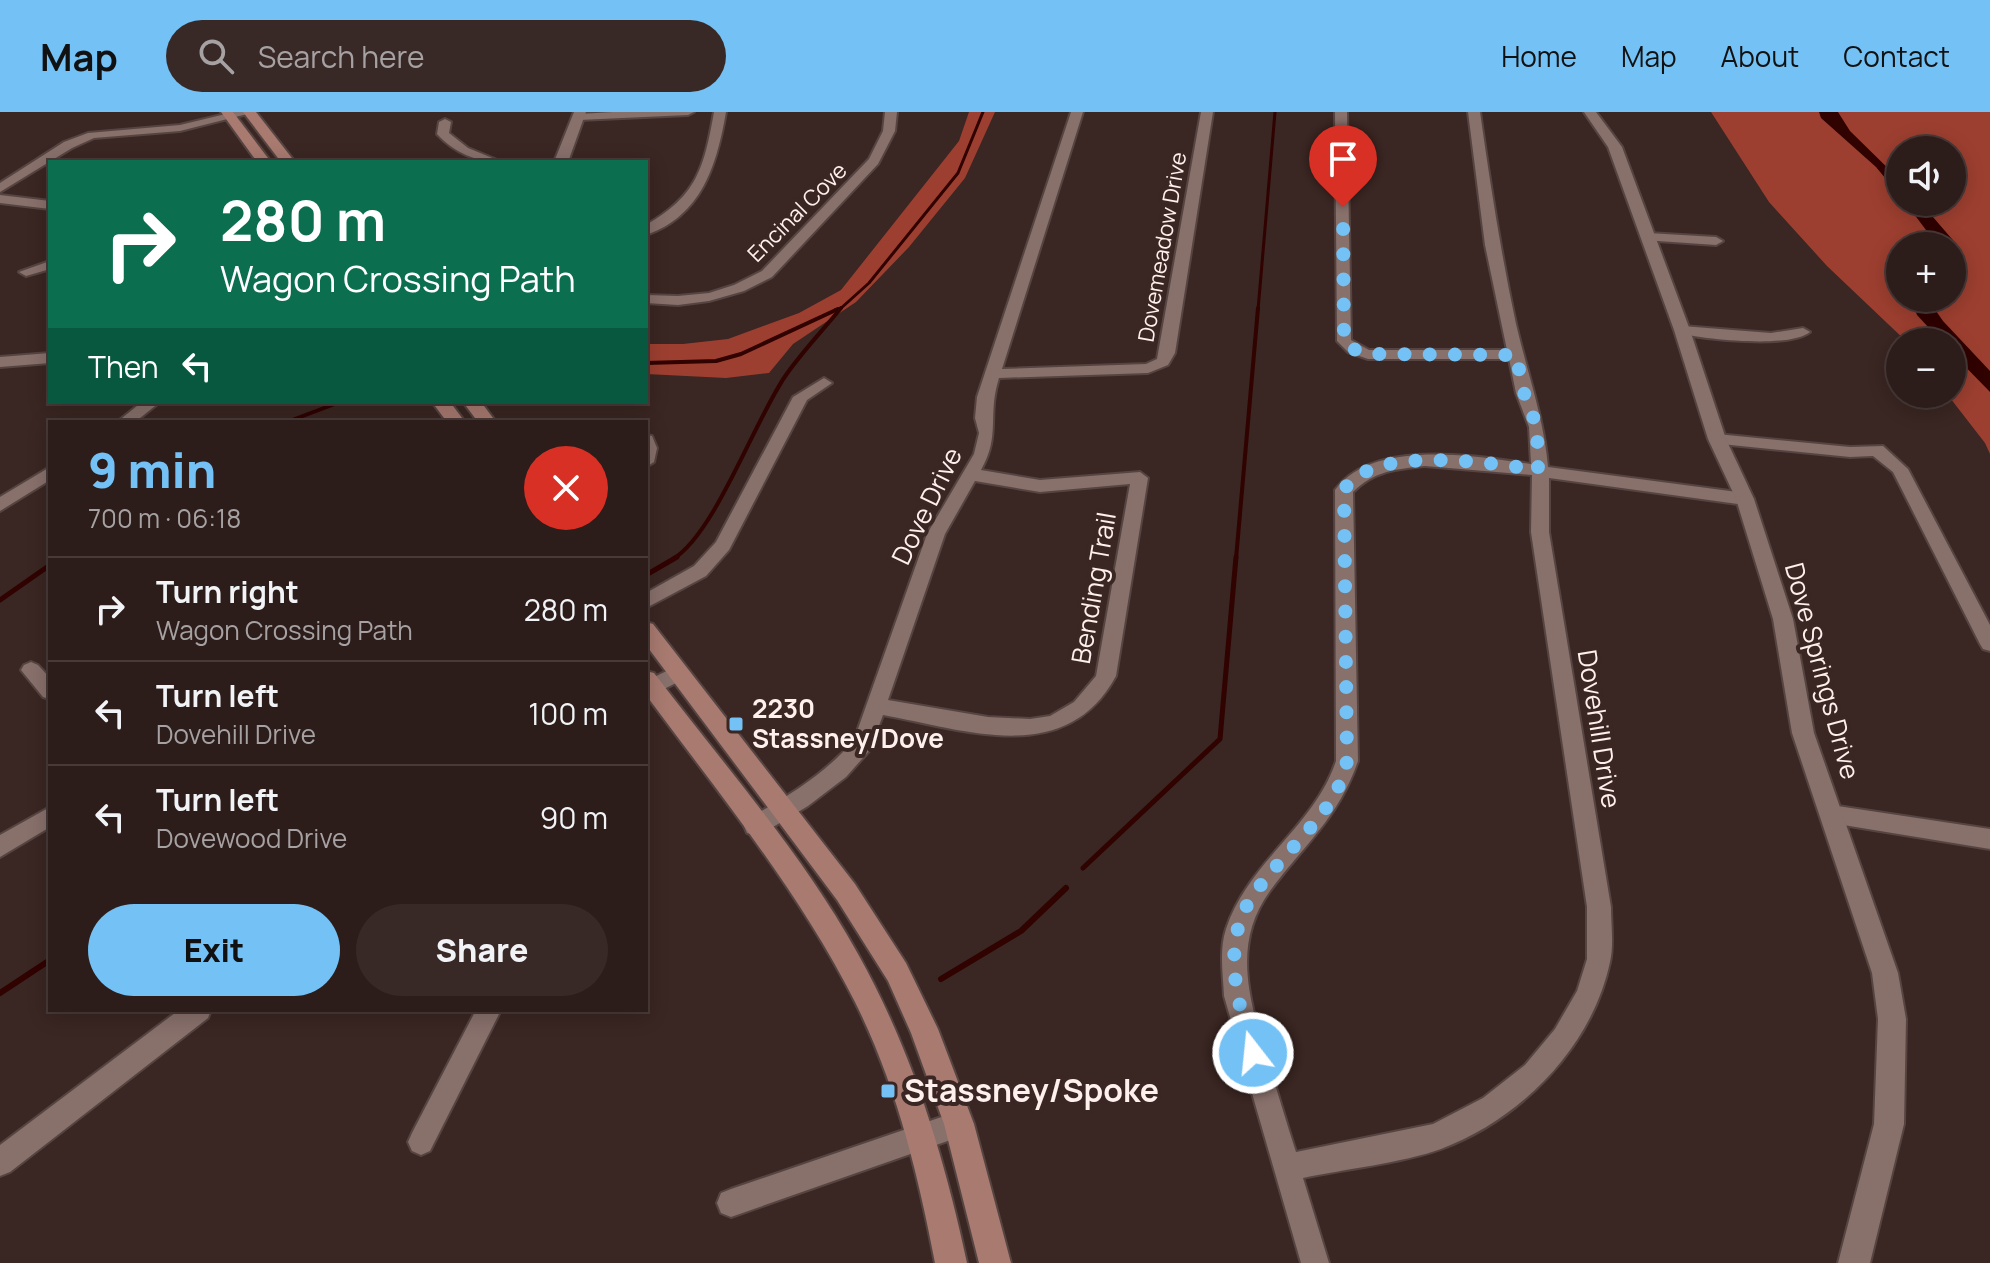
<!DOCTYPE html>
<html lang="en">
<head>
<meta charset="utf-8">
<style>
	:root { --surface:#2c1c1a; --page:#382927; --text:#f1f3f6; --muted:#a6a1a2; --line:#483a39; --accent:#73c1f5 }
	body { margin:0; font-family:Manrope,sans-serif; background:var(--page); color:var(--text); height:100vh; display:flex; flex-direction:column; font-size:30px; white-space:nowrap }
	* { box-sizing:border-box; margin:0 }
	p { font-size:26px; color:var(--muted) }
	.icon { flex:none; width:44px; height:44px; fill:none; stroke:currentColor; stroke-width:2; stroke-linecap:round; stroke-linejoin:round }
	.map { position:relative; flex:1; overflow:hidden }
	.panel { position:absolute; left:48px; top:308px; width:600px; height:592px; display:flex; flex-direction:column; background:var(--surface); border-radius:0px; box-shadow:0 4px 20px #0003,0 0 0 2px var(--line) }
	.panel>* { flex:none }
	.banner { position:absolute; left:48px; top:48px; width:600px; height:244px; border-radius:0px; box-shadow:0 4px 20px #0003,0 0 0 2px var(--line); background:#0b6e4f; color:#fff; overflow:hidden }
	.fabs { position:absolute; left:1886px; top:24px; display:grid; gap:16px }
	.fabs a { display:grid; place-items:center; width:80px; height:80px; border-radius:50%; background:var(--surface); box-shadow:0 4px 20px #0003,0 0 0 2px var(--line); font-size:40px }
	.pin { position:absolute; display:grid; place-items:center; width:68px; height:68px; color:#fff; margin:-82px -34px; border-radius:50% 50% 50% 0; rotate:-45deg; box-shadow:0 0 8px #0007 }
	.pin .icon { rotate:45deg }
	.me { position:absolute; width:88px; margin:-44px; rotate:344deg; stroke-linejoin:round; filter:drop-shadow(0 0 6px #0008) }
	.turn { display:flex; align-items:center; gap:28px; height:168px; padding:0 40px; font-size:36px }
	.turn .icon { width:104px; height:104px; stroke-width:2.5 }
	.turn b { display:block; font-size:56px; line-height:68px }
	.then { display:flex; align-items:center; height:76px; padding:0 40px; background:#0003; gap:16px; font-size:30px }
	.round { display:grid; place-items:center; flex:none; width:84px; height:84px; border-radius:42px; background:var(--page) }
	.headline { display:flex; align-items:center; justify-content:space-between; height:136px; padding:0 40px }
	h1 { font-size:48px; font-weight:800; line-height:60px; color:var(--accent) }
	.action { display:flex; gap:16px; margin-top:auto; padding:16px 40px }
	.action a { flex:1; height:92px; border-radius:48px; background:var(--accent); color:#111; font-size:32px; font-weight:800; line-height:92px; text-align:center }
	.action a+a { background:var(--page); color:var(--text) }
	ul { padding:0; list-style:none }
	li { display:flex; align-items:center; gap:24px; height:104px; padding:0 40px; border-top:2px solid var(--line) }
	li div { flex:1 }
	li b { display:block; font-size:30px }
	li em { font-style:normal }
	header { display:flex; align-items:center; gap:48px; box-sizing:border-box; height:112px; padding:0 40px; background:var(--accent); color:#111 }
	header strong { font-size:38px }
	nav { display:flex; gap:44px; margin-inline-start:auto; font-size:28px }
	.search { width:560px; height:72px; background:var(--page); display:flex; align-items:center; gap:20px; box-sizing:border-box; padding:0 28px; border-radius:44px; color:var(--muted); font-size:30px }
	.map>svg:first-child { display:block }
</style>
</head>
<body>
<header>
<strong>Map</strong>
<div class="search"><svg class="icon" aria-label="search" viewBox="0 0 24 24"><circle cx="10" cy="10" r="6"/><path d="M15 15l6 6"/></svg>Search here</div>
<nav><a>Home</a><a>Map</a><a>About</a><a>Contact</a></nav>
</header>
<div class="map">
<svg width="1990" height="1151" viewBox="0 0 1990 1151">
	<rect width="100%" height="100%" fill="#3a2622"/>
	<g fill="#9d3f30" fill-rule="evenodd">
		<path d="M969,0H995L965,66L909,135L856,190L793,232L769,261L726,266L646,262V232H683L728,227L799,201L841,178L959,29Z"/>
		<path d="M1711,0H1990V342L1985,331L1947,282H1952V230H1907L1827,154L1769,90ZM1900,38H1952V90H1900ZM1900,134H1952V186H1900Z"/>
	</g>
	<g fill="#300200">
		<path d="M1819,0H1838L1850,19L1900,68V84L1876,55L1821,6Z"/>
		<path d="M1905,90H1920L1958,134V143L1952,150V134H1938Z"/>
		<path d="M1911,186H1927L1943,209L1990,259V280L1952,241V230H1942L1917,203Z"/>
	</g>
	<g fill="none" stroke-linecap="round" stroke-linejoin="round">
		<g stroke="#300200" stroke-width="3">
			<path d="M835,198L838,197"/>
			<path d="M839,198L869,171L958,61L983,0"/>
			<path d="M1258,198L1275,0"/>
		</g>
		<g stroke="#300200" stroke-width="4">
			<path d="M646,251L716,249L741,242L838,197"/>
			<path d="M287,310L340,290"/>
			<path d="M673,447C715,422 755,307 786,263C802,240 823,218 841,196"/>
			<path d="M1236,447L1258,196"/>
		</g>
		<g stroke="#300200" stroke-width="5">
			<path d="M646,463L677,445"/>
			<path d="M0,488L50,453"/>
			<path d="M1083,756L1220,627L1236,445"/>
		</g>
		<g stroke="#300200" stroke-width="6">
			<path d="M941,867L1021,819L1066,776"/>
			<path d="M0,881L50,848"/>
		</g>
		<g stroke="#554441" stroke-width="4">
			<g id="minor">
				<path d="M234,0H255L180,19L94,26L72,36L0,80V71L64,30L88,21L180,13Z"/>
				<path d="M613,0H694L688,3L579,8L573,5L579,2Z"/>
				<path d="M714,0H726C717,52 702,104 646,123V113C697,84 704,56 714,0Z"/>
				<path d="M885,0H897L895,19L878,52L772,165L744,179L709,189L678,193L646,191V183L678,184L709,181L734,173L762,159L869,47L883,19Z"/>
				<path d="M1071,0H1083L1002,257L1146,252L1157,247L1201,0H1213L1175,241L1168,253L1148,261L999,266C987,304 1001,323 981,358L1040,368L1140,360L1148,366L1116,564C1066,656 966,618 883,603L870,638L846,665L808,694L763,721L755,723L747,721L744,714L747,707C787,685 824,663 854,628L927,422L974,342L979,321L975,306L977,285ZM975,369L1040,380L1130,372L1096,564L1074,590L1050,604L1030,607L988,605L888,588L945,422Z"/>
				<path d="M1335,0H1347L1351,228L1369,238H1507L1485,133L1468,0H1480C1490,71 1501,142 1516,212C1527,260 1544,306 1548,355L1745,381L1754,387L1745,393L1549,366V420L1611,795C1611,812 1614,833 1610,850C1592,935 1521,1007 1441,1037C1402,1051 1345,1057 1303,1066L1329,1151H1301L1224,884C1223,862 1219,838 1226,817C1248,750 1314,715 1336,649L1335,378C1373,326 1476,344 1531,352L1529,315L1516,281L1509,247H1368L1348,240L1337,229ZM1425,354L1532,363L1531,420L1587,795V847L1577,879L1555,917L1525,953L1483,986L1433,1012L1296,1040C1286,1009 1277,978 1267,947C1250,890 1231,832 1270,779C1304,733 1339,705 1358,649L1353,380C1374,359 1396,357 1425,354Z"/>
				<path d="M445,7L451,10L449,21L468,36L502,50C476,50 455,41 437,22L439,10Z"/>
				<path d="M0,83L50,89V97L0,91Z"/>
				<path d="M1648,121L1716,125L1723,129L1716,133L1643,128V122Z"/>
				<path d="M50,149V157L26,164L19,160Z"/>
				<path d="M1682,214L1771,221L1803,216L1810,220C1789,237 1704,227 1677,221V215Z"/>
				<path d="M824,266L832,271L807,288L729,438L706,464L646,496V481L694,454L716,430L793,285Z"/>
				<path d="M142,290H160L135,310H117Z"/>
				<path d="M1717,322L1850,335L1883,334L1908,357L1990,513V539L1983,537L1980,532L1893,360L1873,344L1850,345L1711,331L1709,327Z"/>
				<path d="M646,323L652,324L657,336L654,350L646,355Z"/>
				<path d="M50,355V368L0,399V385Z"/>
				<path d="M31,550L38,553L50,566V587L43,585L21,558L24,553Z"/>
				<path d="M679,553L686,556L689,561L686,566L646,586V569Z"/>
				<path d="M1831,693L1990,717V737L1831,711L1823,709L1820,702L1823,695Z"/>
				<path d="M50,695V715L0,745V723Z"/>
				<path d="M179,898H211L208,906L10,1060L0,1064V1033Z"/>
				<path d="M476,898H501L430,1039L421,1043L412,1039L408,1030L412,1021Z"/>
				<path d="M959,999L968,1003L972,1012L968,1021L959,1025L731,1105L721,1101L717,1091L721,1081L731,1077Z"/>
			</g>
		</g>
		<g stroke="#554441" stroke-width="4">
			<g id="tertiary">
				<path d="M574,0H586L568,50H554Z"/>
				<path d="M1584,0H1596L1622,35L1690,218L1726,327L1754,387L1793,507L1814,621L1898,861L1906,907L1904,1012L1870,1151H1838L1874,1012L1878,907L1872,861L1792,621L1773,507L1736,387L1708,327L1674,218L1608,35Z"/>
				<path d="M50,241V251L0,255V245Z"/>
			</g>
		</g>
		<g stroke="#554441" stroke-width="4">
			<g id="secondary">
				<path d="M221,0H233L271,50H257Z"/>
				<path d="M243,0H256L295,50H281Z"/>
				<path d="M432,290H450L465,310H447Z"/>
				<path d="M463,290H481L496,310H478Z"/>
				<path d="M646,510L653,512L855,772L906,851L938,917L974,1012L1011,1151H979L944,1012L911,921L888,869L837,788L646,533Z"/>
				<path d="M646,559L654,561C724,653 802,741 858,842C912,939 944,1043 967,1151H935C918,1062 896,972 855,890C799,779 720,683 646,583Z"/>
			</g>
		</g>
		<use href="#minor" fill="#88706b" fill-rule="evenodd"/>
		<use href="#tertiary" fill="#88706b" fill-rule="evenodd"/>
		<use href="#secondary" fill="#a87a70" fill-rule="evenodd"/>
	</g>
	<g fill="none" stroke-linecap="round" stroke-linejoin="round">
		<path stroke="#73c1f5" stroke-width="14" stroke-dasharray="0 25.2" d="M1253,941C1238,891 1220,833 1252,785C1267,763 1287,743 1304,723C1325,699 1340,681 1347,649L1344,378C1371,332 1492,351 1538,358L1537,315L1524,281L1516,243L1368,242L1353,237L1344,229L1343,95"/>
	</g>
	<g fill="#73c1f5" stroke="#3a2622" stroke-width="3">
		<rect x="728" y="604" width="16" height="16" rx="4"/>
		<rect x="880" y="971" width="16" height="16" rx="4"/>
	</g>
	<g text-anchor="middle" stroke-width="8" stroke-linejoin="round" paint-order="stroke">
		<g font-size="22" fill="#fef0ed" stroke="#3a2622">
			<text transform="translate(797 100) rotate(-45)" y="8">Encinal Cove</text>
			<text transform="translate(1162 135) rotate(-80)" y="8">Dovemeadow Drive</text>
		</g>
		<g font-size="26" fill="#fef0ed" stroke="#3a2622">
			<text transform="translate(927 394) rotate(-64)" y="9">Dove Drive</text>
			<text transform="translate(1094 476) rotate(-80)" y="9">Bending Trail</text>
			<text transform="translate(1822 559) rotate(75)" y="9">Dove Springs Drive</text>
			<text transform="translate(1599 617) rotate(81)" y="9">Dovehill Drive</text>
		</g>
		<g font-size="26" font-weight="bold" fill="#fef0ed" stroke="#3a2622" text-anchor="start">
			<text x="752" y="606">2230<tspan x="752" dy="30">Stassney/Dove</tspan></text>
		</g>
		<g font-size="32" font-weight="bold" fill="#fef0ed" stroke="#3a2622" text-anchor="start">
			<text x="904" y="990">Stassney/Spoke</text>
		</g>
	</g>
</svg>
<div class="fabs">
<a><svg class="icon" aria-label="sound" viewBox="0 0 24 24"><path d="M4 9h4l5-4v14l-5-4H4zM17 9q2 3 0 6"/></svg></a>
<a>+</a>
<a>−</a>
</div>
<div class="pin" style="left:1343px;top:95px;background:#d93025"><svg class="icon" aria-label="arrive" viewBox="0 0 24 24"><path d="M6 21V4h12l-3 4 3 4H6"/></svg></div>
<svg class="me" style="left:1253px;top:941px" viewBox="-20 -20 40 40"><circle r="17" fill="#73c1f5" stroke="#fff" stroke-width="3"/><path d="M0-11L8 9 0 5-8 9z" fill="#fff"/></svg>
<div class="banner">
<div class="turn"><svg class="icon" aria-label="right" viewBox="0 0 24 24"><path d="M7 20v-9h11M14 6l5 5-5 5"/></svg><div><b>280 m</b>Wagon Crossing Path</div></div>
<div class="then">Then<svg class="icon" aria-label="left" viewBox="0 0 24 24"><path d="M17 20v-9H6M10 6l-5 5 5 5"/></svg></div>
</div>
<section class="panel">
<div class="headline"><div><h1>9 min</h1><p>700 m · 06:18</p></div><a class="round" style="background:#d93025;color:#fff"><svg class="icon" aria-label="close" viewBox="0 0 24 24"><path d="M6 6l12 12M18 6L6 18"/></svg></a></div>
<ul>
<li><svg class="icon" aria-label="right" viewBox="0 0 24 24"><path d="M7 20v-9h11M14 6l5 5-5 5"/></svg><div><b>Turn right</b><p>Wagon Crossing Path</p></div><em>280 m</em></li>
<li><svg class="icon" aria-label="left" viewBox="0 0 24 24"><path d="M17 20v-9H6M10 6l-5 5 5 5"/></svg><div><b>Turn left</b><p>Dovehill Drive</p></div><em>100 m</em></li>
<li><svg class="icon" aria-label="left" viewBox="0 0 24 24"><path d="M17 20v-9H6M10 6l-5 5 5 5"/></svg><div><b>Turn left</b><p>Dovewood Drive</p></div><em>90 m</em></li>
</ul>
<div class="action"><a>Exit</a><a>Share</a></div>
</section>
</div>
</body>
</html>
